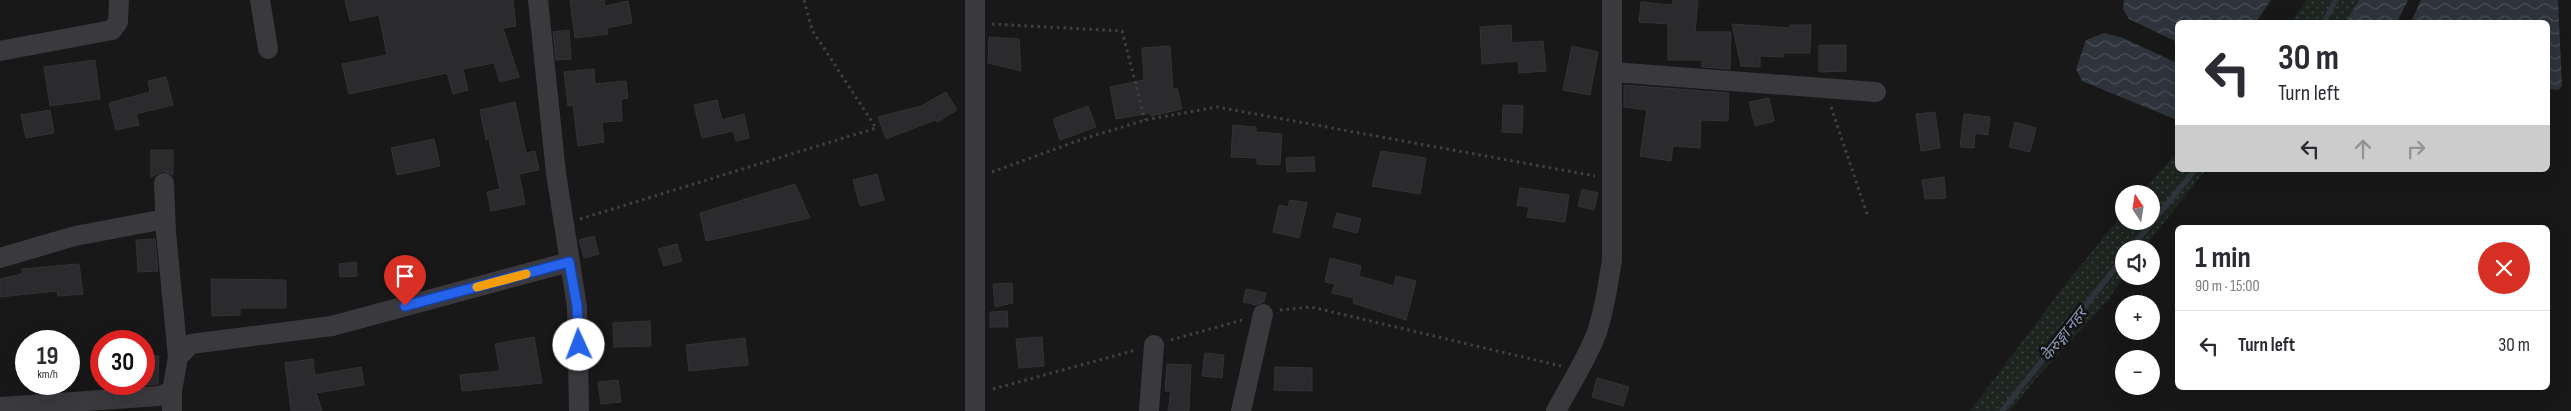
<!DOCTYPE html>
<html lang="en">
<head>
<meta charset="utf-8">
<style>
	:root { --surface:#fff; --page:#f2f2f3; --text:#2b2b33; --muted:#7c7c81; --line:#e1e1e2 }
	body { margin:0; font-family:"Sofia Sans Condensed","Noto Sans Devanagari",sans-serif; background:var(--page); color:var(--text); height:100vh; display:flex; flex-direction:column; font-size:19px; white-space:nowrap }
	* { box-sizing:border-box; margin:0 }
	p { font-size:16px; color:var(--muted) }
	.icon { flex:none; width:28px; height:28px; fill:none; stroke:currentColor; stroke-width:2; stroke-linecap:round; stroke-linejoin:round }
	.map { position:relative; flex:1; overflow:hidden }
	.details { position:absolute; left:2175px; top:225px; width:375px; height:165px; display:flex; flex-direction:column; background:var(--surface); border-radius:8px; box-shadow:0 5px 20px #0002 }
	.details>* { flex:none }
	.guide { position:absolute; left:2175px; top:20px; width:375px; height:152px; border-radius:8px; box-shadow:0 5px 20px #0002; background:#fff; color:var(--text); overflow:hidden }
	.needle { width:32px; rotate:348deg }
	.controls { position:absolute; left:2115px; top:185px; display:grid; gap:10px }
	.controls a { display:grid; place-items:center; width:45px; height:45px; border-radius:50%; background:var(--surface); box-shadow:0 5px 20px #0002; font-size:25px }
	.speed { position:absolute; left:15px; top:330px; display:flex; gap:10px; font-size:25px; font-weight:700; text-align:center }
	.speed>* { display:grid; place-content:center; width:65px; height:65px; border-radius:50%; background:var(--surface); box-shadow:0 5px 20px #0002; line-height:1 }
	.speed small { font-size:12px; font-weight:400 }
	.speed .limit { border:8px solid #d22; background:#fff; color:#111 }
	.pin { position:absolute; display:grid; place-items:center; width:42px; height:42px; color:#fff; margin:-51px -21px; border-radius:50% 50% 50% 0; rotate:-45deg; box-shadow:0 0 5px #0007 }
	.pin .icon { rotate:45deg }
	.me { position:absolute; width:55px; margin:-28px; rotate:358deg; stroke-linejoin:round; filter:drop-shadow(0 0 4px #0008) }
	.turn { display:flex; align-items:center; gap:18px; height:105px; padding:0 20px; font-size:22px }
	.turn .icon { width:65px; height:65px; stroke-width:2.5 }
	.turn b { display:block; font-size:35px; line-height:42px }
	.lanes { display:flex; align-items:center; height:48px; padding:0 20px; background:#0003; justify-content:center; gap:25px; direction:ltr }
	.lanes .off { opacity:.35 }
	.round { display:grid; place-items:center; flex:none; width:52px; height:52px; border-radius:26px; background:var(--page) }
	.overview { display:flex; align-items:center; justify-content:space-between; height:85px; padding:0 20px }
	h1 { font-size:30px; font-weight:700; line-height:38px }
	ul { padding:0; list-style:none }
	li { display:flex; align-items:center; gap:15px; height:70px; padding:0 20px; border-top:1px solid var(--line) }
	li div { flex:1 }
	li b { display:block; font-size:19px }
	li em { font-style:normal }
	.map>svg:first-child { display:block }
</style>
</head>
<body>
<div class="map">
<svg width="2571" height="411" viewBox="0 0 2571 411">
	<defs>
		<pattern id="grass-dots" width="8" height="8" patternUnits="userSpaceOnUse" patternTransform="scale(1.25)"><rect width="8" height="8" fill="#1e2420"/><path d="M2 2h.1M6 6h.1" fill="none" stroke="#3c413e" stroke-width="1.8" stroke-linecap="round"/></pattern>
		<pattern id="water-waves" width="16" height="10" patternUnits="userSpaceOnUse" patternTransform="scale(1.25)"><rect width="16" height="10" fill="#2f343c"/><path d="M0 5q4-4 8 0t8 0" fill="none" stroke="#4a4f56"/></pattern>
	</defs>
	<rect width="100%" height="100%" fill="#181819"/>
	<g fill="url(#grass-dots)">
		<path d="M2306,0H2358L2349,22H2291Z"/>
		<path d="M2177,152L2178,170H2206L2143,249H2124V276L2109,299L2034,381L2010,411H1970L2064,286L2124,212V221H2151V194H2140Z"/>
	</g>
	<g fill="url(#water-waves)">
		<path d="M2124,0H2271L2256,22H2178L2177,42L2129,19L2123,9Z"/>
		<path d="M2359,0H2408L2397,22H2346Z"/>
		<path d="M2421,0H2558L2562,86L2558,90L2548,89V22H2411Z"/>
		<path d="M2104,33L2123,38L2177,63V120L2082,81L2076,69L2086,40Z"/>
	</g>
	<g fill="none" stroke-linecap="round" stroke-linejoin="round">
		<g stroke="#2f343c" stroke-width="5.5">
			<path d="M2324,22L2336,0"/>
			<path d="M2130,249L2195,170"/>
			<path d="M2002,411L2124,257"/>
		</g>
	</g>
	<g fill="#2b2b2d" stroke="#333235">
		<path d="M345,0H513L516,26L503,28L519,77L500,82L494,63L463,69L468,90L453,94L447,73L349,94L342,64L387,55L379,15L350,21Z"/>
		<path d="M570,0H604L605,6L628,1L632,23L607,28L608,34L575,38Z"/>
		<path d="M1673,0H1698L1695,32H1731L1730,69L1702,67V60H1668V24L1639,22L1641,2L1673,5Z"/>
		<path d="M1732,24L1790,28V25H1811L1810,53H1784L1783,57L1760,56V67L1741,66Z"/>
		<path d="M1511,25L1512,43L1543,41L1546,71L1519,73L1518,61L1482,64L1480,27Z"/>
		<path d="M569,30L571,59L556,60L553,32Z"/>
		<path d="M989,37L1019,39L1021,71L988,63Z"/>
		<path d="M1819,45H1846V71L1819,72Z"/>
		<path d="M1170,46L1173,89L1177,88L1182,109L1151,116L1150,113L1116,119L1110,87L1144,80L1142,48Z"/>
		<path d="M1572,46L1598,52L1590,95L1563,90Z"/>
		<path d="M95,60L100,99L50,106L44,67Z"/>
		<path d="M594,69L595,84L626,81L628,98L621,99L622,121L602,122L604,142L578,146L573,105L568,106L564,72Z"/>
		<path d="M166,77L173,105L136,114L139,125L116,130L109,103L150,92L148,81Z"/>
		<path d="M1624,85L1729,93L1728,121L1701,120L1700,148L1673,146L1671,161L1640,156L1647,110L1624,107Z"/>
		<path d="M946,92L957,110L937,122L935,120L886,139L878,117L921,106Z"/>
		<path d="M1769,98L1774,121L1755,126L1749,102Z"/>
		<path d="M717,100L722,120L744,114L749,138L736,141L733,131L702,138L694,105Z"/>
		<path d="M515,102L526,153L535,151L539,170L519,174L525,204L491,211L487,192L500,189L489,139L486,140L480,110Z"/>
		<path d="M1503,105L1523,106L1522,133L1502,132Z"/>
		<path d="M1088,106L1096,127L1060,140L1053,119Z"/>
		<path d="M50,110L54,133L26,138L21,115Z"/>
		<path d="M1935,112L1940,148L1921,151L1916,114Z"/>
		<path d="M1964,114L1990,117L1988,135L1975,133L1974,148L1960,147Z"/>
		<path d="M2015,122L2036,128L2030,152L2009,147Z"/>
		<path d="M1233,125L1256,127V132L1282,134L1280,165L1257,164V158L1231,157Z"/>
		<path d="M434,139L440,166L397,175L391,148Z"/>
		<path d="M151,150H173V175L163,171L151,177Z"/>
		<path d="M1381,151L1426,158L1420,194L1372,186Z"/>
		<path d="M1314,157L1315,171L1287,172L1286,158Z"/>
		<path d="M877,174L884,200L860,206L853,180Z"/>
		<path d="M1944,177L1946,198L1925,199L1922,180Z"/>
		<path d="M795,184L810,218L706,241L700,213Z"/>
		<path d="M1520,188L1569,195L1565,222L1527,217L1529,207L1517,205Z"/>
		<path d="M1582,189L1598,193L1594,210L1578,206Z"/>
		<path d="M1290,200L1307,203L1299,238L1273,232L1279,205L1288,207Z"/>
		<path d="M1337,213L1361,219L1357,233L1333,227Z"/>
		<path d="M594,236L599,254L584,258L579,240Z"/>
		<path d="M155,239L158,271L138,272L136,240Z"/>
		<path d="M677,244L682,261L664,266L658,249Z"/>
		<path d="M1330,258L1361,266L1359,276L1394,286L1396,276L1416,281L1406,320L1353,303L1354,298L1332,293L1335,284L1325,282Z"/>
		<path d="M356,262L357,276L340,277L339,264Z"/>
		<path d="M79,264L83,294L58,296L57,291L0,297V279L22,274V269Z"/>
		<path d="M211,279L286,280V308H240V315L212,316Z"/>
		<path d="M1012,283L1013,303L995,307L993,284Z"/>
		<path d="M1246,289L1266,293L1264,302L1256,305L1243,302Z"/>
		<path d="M1007,311L1008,327H990V312Z"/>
		<path d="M650,321L651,346L614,347L613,323Z"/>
		<path d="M534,337L542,383L462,391L460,375L500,371L495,344Z"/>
		<path d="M1042,337L1044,366L1019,368L1016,339Z"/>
		<path d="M745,338L748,365L689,371L686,345Z"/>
		<path d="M1205,353L1224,355L1222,378L1202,376Z"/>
		<path d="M144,355L159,356L158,384L144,385Z"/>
		<path d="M313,359L315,375L361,367L364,385L316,393L322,411H291L285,363Z"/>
		<path d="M1167,364L1191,365L1189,411H1168L1171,391H1165Z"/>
		<path d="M1275,367L1312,368V391L1274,390Z"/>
		<path d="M1597,378L1629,387L1623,406L1592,397Z"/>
		<path d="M618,380L621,402L601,404L598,382Z"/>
	</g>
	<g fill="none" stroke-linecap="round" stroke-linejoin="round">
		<g stroke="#3f4045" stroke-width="3" stroke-dasharray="2.5 4" stroke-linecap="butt">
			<path d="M992,24L1122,31L1145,120"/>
			<path d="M1831,107L1868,217"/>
			<path d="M992,172L1080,140L1145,120L1217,107L1595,176"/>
			<path d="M580,219L876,128L812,30L804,0"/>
			<path d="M1280,310L1311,307L1561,366"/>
			<path d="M1171,340L1242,320"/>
			<path d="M993,389L1136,350"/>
		</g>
		<g stroke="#39393e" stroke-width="20">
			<path d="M260,0L268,49"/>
			<path d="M538,0L556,173L577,307L579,411"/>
			<path d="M975,0V411"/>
			<path d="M0,51L112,30L118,22L119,0"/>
			<path d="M1613,72L1876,92"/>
			<path d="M164,183L166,233L178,357"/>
			<path d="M0,258L75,236L165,219"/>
			<path d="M0,407L159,396L172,391"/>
			<path d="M172,411V391L178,357L191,344L332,326L569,262"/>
			<path d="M1149,411L1154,345"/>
			<path d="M1241,411L1263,314"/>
			<path d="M1556,411C1570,385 1587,359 1597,332C1605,308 1608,284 1612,260V0"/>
		</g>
	</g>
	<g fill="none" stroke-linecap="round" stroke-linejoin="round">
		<g stroke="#184099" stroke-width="12">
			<path id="route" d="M405,306L569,262L577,306L579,345"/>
		</g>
		<use href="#route" stroke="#2563eb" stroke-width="9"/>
		<path stroke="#f59e0b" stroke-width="9" d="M477,287L526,274"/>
	</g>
	<g text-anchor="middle" stroke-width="5" stroke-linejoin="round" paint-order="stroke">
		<g font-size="16" font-style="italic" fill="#8694af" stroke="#131314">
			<text transform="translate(2063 334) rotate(-52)" y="6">केेरुङ्गा नहर</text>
		</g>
	</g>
</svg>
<div class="controls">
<a><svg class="needle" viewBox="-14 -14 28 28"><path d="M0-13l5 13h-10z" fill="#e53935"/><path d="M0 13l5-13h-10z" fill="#7c7c81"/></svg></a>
<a><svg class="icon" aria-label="sound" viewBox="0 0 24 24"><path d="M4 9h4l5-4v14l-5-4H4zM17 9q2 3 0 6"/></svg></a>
<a>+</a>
<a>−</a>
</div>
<div class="speed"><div>19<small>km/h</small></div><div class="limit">30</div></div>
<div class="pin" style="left:405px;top:306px;background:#d93025"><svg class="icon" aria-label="arrive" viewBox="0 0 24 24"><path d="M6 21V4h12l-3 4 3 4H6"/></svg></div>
<svg class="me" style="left:579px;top:345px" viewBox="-20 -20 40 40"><circle r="19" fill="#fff"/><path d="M0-13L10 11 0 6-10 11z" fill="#2563eb"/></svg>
<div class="guide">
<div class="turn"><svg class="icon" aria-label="left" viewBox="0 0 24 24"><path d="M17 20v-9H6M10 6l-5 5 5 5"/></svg><div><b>30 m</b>Turn left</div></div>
<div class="lanes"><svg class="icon" aria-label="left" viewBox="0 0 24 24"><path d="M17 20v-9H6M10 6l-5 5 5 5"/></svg><svg class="icon off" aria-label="ahead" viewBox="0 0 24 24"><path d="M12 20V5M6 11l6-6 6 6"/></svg><svg class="icon off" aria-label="right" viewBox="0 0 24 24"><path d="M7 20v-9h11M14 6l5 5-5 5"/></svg></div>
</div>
<section class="details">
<div class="overview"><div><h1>1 min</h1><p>90 m · 15:00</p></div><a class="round" style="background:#d93025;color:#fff"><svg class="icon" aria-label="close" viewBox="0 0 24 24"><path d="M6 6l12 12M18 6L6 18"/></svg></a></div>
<ul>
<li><svg class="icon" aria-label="left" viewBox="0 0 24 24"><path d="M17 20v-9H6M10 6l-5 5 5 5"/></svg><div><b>Turn left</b></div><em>30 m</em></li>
</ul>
</section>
</div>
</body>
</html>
